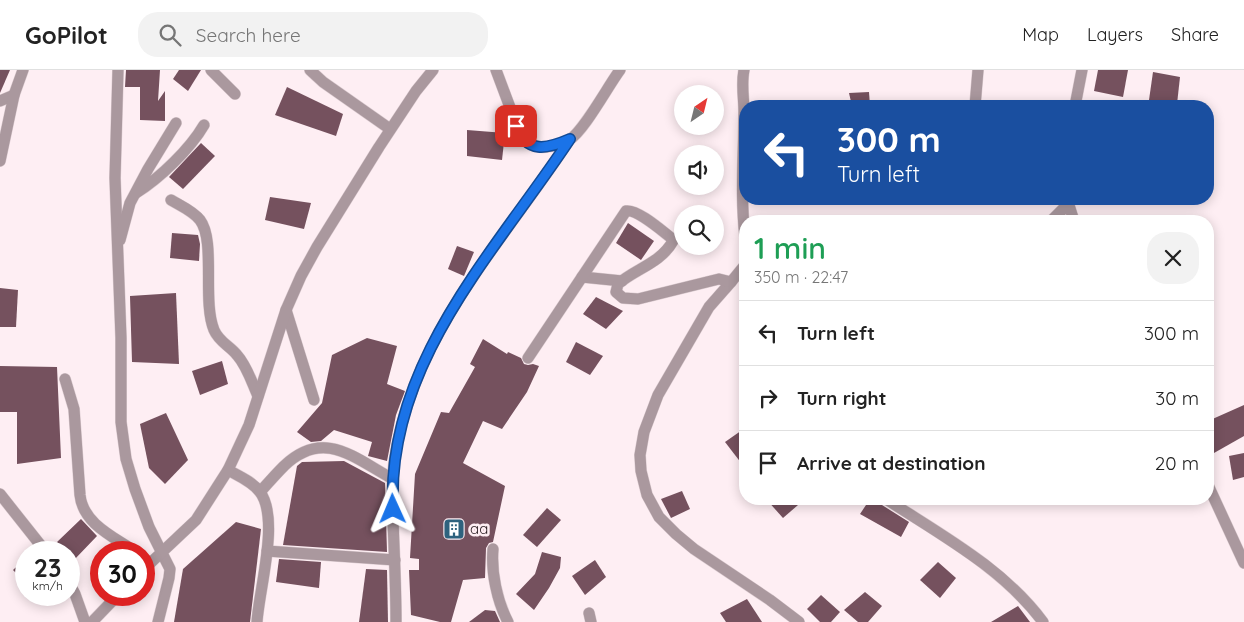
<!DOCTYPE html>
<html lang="en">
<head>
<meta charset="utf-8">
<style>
	:root { --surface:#fff; --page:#f2f2f2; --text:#222; --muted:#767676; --line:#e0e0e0 }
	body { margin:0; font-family:Quicksand,sans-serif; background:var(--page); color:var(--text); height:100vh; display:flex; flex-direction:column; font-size:19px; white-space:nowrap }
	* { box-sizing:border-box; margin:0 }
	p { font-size:16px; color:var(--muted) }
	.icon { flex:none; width:28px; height:28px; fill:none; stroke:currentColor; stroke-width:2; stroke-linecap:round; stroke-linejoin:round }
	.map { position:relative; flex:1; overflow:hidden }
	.details { position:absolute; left:739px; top:145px; width:475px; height:290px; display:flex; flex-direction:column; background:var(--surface); border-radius:20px; box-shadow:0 2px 12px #0003 }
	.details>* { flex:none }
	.hud { position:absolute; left:739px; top:30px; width:475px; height:105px; border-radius:20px; box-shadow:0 2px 12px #0003; background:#1a4fa0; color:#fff; overflow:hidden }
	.needle { width:32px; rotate:35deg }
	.buttons { position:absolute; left:674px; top:15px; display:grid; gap:10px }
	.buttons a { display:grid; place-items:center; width:50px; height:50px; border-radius:50%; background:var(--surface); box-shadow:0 2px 12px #0003; font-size:25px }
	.speed { position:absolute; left:15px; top:471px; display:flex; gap:10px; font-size:25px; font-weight:700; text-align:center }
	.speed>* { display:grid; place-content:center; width:65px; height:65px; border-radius:50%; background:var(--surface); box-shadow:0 2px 12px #0003; line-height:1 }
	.speed small { font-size:12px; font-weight:400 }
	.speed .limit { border:8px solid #d22; background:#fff; color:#111 }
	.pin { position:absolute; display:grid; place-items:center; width:42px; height:42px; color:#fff; margin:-21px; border-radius:10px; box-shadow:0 2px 8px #0006 }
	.me { position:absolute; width:55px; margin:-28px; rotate:359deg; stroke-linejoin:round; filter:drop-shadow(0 0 4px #0008) }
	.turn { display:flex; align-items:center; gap:18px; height:105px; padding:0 15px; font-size:22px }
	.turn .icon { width:65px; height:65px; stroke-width:2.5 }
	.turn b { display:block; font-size:35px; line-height:42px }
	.round { display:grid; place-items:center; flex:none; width:52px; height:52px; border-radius:20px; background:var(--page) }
	.headline { display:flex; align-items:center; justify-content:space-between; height:85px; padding:0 15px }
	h1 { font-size:30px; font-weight:600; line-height:38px; color:#1e9e55 }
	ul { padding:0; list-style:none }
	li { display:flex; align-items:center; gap:15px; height:65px; padding:0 15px; border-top:1px solid var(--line) }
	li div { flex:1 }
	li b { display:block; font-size:19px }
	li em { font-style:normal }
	header { display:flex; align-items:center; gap:30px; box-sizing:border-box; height:70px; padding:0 25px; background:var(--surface); border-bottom:1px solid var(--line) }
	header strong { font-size:24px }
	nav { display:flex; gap:28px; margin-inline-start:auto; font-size:18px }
	.search { width:350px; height:45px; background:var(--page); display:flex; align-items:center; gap:12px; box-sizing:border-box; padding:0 18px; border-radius:20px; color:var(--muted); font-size:19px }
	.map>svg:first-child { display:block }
</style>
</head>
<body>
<header>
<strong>GoPilot</strong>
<div class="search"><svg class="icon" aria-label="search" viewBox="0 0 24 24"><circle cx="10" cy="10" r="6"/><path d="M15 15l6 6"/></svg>Search here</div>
<nav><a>Map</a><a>Layers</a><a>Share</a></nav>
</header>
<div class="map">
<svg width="1244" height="552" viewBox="0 0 1244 552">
	<rect width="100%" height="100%" fill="#feeef3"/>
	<g fill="#75515e">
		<path d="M0,0H10L0,23Z"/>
		<path d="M126,0H160L158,31L165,21V51L140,50V17H125Z"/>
		<path d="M179,0H201L188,21L173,9Z"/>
		<path d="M1098,0H1128L1123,27L1094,21Z"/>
		<path d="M1153,2L1180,7L1177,34L1149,30Z"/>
		<path d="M287,17L343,44L336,66L275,45Z"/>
		<path d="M869,22L870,36H852L849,23Z"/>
		<path d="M467,60L505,63L502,90L467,86Z"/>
		<path d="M201,73L215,86L183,119L169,107Z"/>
		<path d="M270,127L311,133L304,159L265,150Z"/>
		<path d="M628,153L654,171L641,190L616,173Z"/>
		<path d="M172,163L198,165L200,174L199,191L170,188Z"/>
		<path d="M457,176L474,182L464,206L448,199Z"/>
		<path d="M0,218L18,220L16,257H0Z"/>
		<path d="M176,223L179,294L132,292L130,226Z"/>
		<path d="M596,227L623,241L606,259L583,244Z"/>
		<path d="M367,268L397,276L387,314L405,321L396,345L387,391L368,386L372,372L334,360L321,371L311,372L297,362L322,333L332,285Z"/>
		<path d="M483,269L507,284L508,282L521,288L524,294L528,295L533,294L539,296L527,322L502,359L483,351L463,393L505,416L493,472L489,473L486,478L485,508L463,510L451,552H440L411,545L409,500H419V489L410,488L415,404L441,342L449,343L475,297L470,294Z"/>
		<path d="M576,272L603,286L590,305L566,292Z"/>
		<path d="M222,291L228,314L200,325L192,301Z"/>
		<path d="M0,296L57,297L61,388L17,394V342H0Z"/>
		<path d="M1244,335V366L1214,383L1208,368V351Z"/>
		<path d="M166,343L188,390L165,414L149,398L140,354Z"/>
		<path d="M745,358V398L725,372Z"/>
		<path d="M1244,383V407L1233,410L1229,386Z"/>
		<path d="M344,391L385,413L387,482L283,475L297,396L302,392Z"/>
		<path d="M682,421L690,439L671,448L661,429Z"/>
		<path d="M766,429H792L798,435L783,448Z"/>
		<path d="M870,429H879L882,435L909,452L901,467L860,444Z"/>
		<path d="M547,438L561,450L537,477L523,465Z"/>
		<path d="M81,449L97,466L74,490L69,482H67L57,472Z"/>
		<path d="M236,452L261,459L250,552H174L183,499Z"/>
		<path d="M542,482L561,487L560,498L549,518L534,540L516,524L535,504Z"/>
		<path d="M26,488V513L13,500Z"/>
		<path d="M279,489L321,492L319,518L276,512Z"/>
		<path d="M595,490L606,507L585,525L572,506Z"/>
		<path d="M938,492L956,508L940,528L920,510Z"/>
		<path d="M366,499L387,500L388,552H359Z"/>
		<path d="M865,522L882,536L868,552H858L844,540Z"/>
		<path d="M821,525L840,542L831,552H820L807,539Z"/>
		<path d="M747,529L762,552H726L720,543Z"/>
		<path d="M1018,536L1030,552H991Z"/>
		<path d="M485,540L495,541L500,552H469Z"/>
	</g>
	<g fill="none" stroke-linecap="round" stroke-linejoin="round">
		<g stroke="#dcccd1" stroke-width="12">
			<g id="street">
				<path d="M118,0L115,108L121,268V352L126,389L135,419L149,457L170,499L169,508L158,552"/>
				<path d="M211,0L235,24"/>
				<path d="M310,0L323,12L390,59"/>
				<path d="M496,0L520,64C527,74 534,78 546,77C554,76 562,74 569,70C584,61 608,16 620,0"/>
				<path d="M744,0C741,14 744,29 744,42C744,84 740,125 745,167"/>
				<path d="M0,31L14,25"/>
				<path d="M975,36L978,0"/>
				<path d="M1075,36L1082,0"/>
				<path d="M0,91L14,25L23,0"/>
				<path d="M136,123C160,108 190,79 204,55"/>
				<path d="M1067,129L1074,151"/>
				<path d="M171,130C181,136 193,141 200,150C216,171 202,231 214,260C219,272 230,276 237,285C247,296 252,313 258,326"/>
				<path d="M1051,151L1068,134"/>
				<path d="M120,170L130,133L148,99L176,53"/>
				<path d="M582,207L622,211"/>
				<path d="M731,212L709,237L658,325L644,362L640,385L641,401L647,425L659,447L676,464L694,479L770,530L799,552"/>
				<path d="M286,240L314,330"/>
				<path d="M528,288L626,141C637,139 661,160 670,167L673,171C661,193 635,199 618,214L616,222L623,228L638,229L719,209L731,212L745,195"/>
				<path d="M65,309L74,339L80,425C83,454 114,467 136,482"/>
				<path d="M228,400C239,406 253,412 260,422C280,449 259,519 257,552"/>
				<path d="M1208,415L1244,493"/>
				<path d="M260,422C268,413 276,404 284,396C324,358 354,388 393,409"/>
				<path d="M0,424L46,482"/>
				<path d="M886,429C941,465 1003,498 1043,552"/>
				<path d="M493,479C491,502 497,531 508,552"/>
				<path d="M267,481L395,490"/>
				<path d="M144,499L196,450L228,400L249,355L286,240L301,206L317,177L379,77L416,21L433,0"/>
				<path d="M69,513L75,524L85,552"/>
				<path d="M589,543L591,552"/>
				<path d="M92,552L118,525"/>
				<path d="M396,552C396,527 395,501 394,476C393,448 391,420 394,393C411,265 503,172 570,69"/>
			</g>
		</g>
		<use href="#street" stroke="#aa989e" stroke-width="11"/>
	</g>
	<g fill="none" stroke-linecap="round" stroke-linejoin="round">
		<g stroke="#114b97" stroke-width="12">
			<path id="route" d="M393,439C386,293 495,182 570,69C547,79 527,84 516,56"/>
		</g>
		<use href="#route" stroke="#1a73e8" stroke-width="9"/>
	</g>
	<defs>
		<g id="building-square" transform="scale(1.125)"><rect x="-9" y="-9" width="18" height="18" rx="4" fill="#2e627e" stroke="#feeef3"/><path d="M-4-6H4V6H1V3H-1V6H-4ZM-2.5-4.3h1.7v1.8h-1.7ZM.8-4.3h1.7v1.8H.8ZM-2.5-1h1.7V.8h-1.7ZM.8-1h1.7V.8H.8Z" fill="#fff"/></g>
	</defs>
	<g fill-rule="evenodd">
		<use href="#building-square" x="454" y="459"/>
	</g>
	<g text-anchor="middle" stroke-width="5" stroke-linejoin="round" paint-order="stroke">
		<g font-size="15" fill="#281b20" stroke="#feeef3" text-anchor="start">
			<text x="470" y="464">aa</text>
		</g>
	</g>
</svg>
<div class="buttons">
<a><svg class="needle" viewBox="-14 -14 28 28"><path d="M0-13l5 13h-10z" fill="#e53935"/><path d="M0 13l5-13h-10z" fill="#767676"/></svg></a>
<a><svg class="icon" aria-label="sound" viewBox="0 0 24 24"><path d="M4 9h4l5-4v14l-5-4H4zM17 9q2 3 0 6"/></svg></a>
<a><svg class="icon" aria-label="search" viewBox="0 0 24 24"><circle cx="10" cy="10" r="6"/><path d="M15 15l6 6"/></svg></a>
</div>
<div class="speed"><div>23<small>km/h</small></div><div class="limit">30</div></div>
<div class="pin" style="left:516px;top:56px;background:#d93025"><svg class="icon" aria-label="arrive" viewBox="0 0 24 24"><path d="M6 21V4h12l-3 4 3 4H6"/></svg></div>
<svg class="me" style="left:393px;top:439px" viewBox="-20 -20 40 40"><path d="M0-17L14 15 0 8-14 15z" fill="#1a73e8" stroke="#fff" stroke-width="4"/></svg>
<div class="hud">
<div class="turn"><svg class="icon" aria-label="left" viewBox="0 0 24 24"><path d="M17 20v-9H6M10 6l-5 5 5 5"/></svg><div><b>300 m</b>Turn left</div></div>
</div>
<section class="details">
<div class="headline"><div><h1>1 min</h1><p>350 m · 22:47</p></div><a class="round"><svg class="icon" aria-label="close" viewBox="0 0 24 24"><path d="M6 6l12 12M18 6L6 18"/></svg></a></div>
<ul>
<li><svg class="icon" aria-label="left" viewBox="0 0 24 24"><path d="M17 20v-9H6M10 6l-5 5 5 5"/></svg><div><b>Turn left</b></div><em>300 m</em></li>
<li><svg class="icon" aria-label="right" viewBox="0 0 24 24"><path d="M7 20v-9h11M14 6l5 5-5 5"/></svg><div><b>Turn right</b></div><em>30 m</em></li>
<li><svg class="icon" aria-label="arrive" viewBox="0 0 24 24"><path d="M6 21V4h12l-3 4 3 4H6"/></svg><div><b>Arrive at destination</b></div><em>20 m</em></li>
</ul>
</section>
</div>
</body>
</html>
